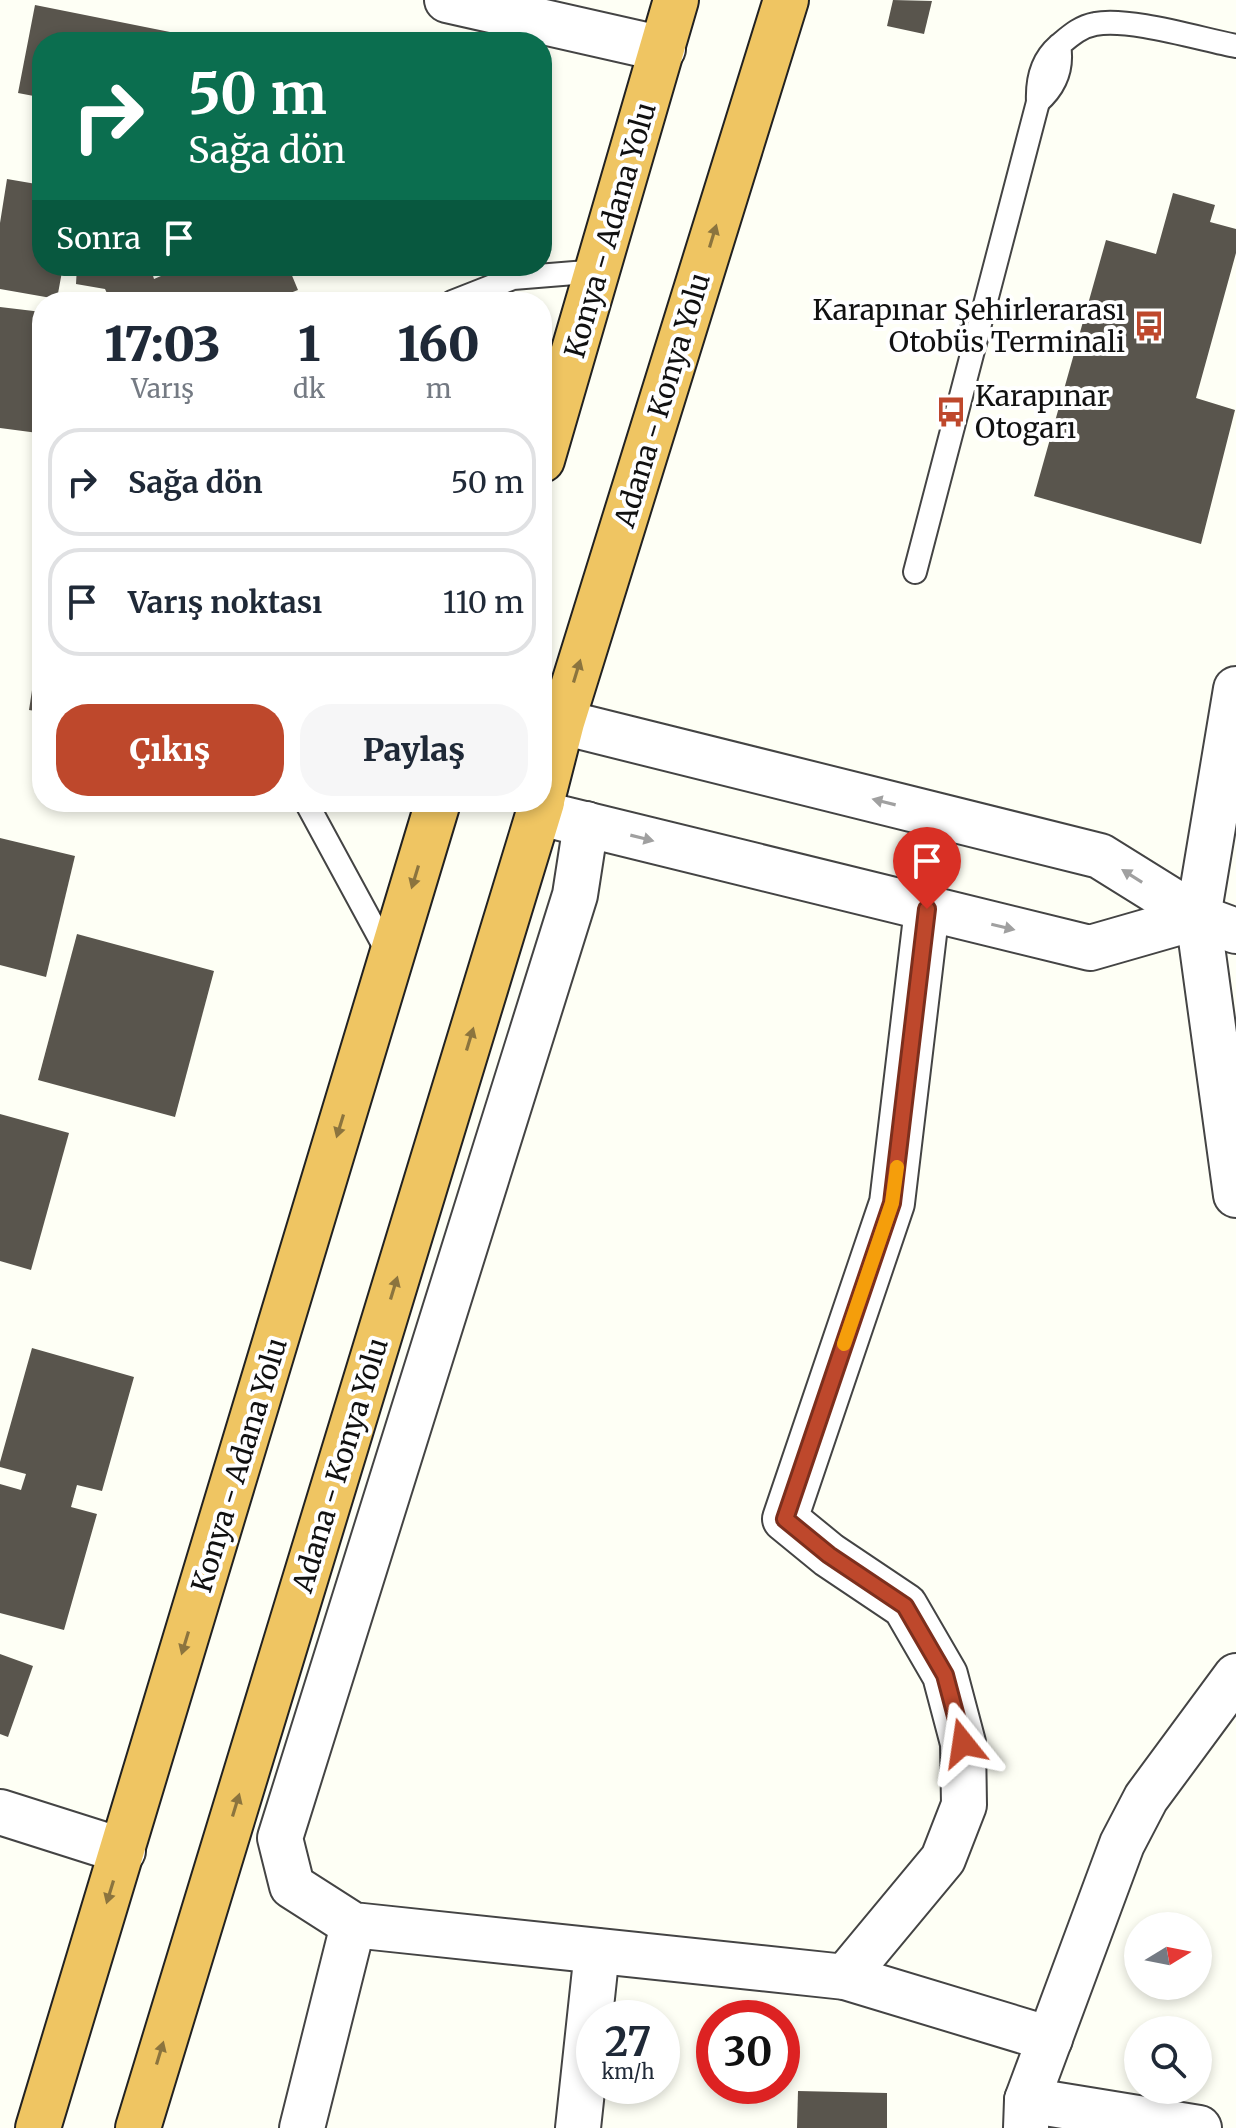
<!DOCTYPE html>
<html lang="tr">
<head>
<meta charset="utf-8">
<style>
	:root { --surface:#fff; --page:#f6f6f7; --text:#1f2937; --muted:#747a83; --line:#e0e1e3; --accent:#be482c }
	body { margin:0; font-family:Merriweather,serif; background:var(--page); color:var(--text); height:100vh; display:flex; flex-direction:column; font-size:30px; white-space:nowrap }
	* { box-sizing:border-box; margin:0 }
	p { font-size:26px; color:var(--muted) }
	.icon { flex:none; width:44px; height:44px; fill:none; stroke:currentColor; stroke-width:2; stroke-linecap:round; stroke-linejoin:round }
	.map { position:relative; flex:1; overflow:hidden }
	.drawer { position:absolute; left:32px; top:292px; width:520px; height:520px; display:flex; flex-direction:column; background:var(--surface); border-radius:32px; box-shadow:0 4px 12px #0003 }
	.drawer>* { flex:none }
	.hud { position:absolute; left:32px; top:32px; width:520px; height:244px; border-radius:32px; box-shadow:0 4px 12px #0003; background:#0b6e4f; color:#fff; overflow:hidden }
	.needle { width:52px; rotate:80deg }
	.controls { position:absolute; left:1124px; top:1912px; display:grid; gap:16px }
	.controls a { display:grid; place-items:center; width:88px; height:88px; border-radius:50%; background:var(--surface); box-shadow:0 4px 12px #0003; font-size:40px }
	.speed { position:absolute; left:576px; top:2000px; display:flex; gap:16px; font-size:40px; font-weight:700; text-align:center }
	.speed>* { display:grid; place-content:center; width:104px; height:104px; border-radius:50%; background:var(--surface); box-shadow:0 4px 12px #0003; line-height:1 }
	.speed small { font-size:20px; font-weight:400 }
	.speed .limit { border:12px solid #d22; background:#fff; color:#111 }
	.pin { position:absolute; display:grid; place-items:center; width:68px; height:68px; color:#fff; margin:-82px -34px; border-radius:50% 50% 50% 0; rotate:-45deg; box-shadow:0 0 8px #0007 }
	.pin .icon { rotate:45deg }
	.me { position:absolute; width:88px; margin:-44px; rotate:345deg; stroke-linejoin:round; filter:drop-shadow(0 0 6px #0008) }
	.turn { display:flex; align-items:center; gap:28px; height:168px; padding:0 24px; font-size:36px }
	.turn .icon { width:104px; height:104px; stroke-width:2.5 }
	.turn b { display:block; font-size:56px; line-height:68px }
	.then { display:flex; align-items:center; height:76px; padding:0 24px; background:#0003; gap:16px; font-size:30px }
	.eta { display:flex; justify-content:space-evenly; align-items:center; height:136px; text-align:center }
	.eta b { font-size:48px; font-weight:800; line-height:56px }
	.action { display:flex; gap:16px; margin-top:auto; padding:16px 24px }
	.action a { flex:1; height:92px; border-radius:32px; background:var(--accent); color:#fff; font-size:32px; font-weight:800; line-height:92px; text-align:center }
	.action a+a { background:var(--page); color:var(--text) }
	ul { padding:0; list-style:none }
	li { display:flex; align-items:center; gap:24px; height:108px; margin:0 16px 12px; padding:0 8px; border:4px solid var(--line); border-radius:32px }
	li div { flex:1 }
	li b { display:block; font-size:30px }
	li em { font-style:normal }
	.map>svg:first-child { display:block }
</style>
</head>
<body>
<div class="map">
<svg width="1236" height="2128" viewBox="0 0 1236 2128">
	<rect width="100%" height="100%" fill="#fefff5"/>
	<g fill="#59554d">
		<path d="M893,0L932,1L924,34L887,26Z"/>
		<path d="M35,5L215,41V42H42V127L34,125L39,97L18,93Z"/>
		<path d="M7,179L42,185V266H63L57,299L0,289V223Z"/>
		<path d="M1173,193L1215,205L1210,222L1236,229V253L1196,398L1235,410L1201,544L1034,496L1106,240L1156,254Z"/>
		<path d="M77,266H139L137,275L151,269L154,279L184,266H288L298,290L285,295L287,302H111L105,289L76,284Z"/>
		<path d="M0,307L42,312V464L35,462L38,433L0,428Z"/>
		<path d="M40,638H42V712L29,710Z"/>
		<path d="M0,838L75,856L46,977L0,965Z"/>
		<path d="M77,934L214,971L175,1117L38,1080Z"/>
		<path d="M0,1114L69,1133L31,1270L0,1261Z"/>
		<path d="M32,1348L134,1377L102,1491L77,1485L71,1507L97,1514L64,1630L0,1613V1484L21,1490L26,1474L0,1467V1462Z"/>
		<path d="M0,1654L33,1666L8,1737L0,1734Z"/>
		<path d="M798,2091L887,2093V2128H797Z"/>
	</g>
	<g fill="none" stroke-linecap="round" stroke-linejoin="round">
		<g stroke="#444" stroke-width="26">
			<g id="lane">
				<path d="M1059,45C1063,68 1055,87 1038,102C1037,81 1042,60 1058,46C1069,37 1079,27 1095,24C1128,17 1200,39 1236,46"/>
				<path d="M452,302L513,278L599,271"/>
				<path d="M915,572L1038,102"/>
				<path d="M306,802L389,955"/>
			</g>
		</g>
		<g stroke="#444" stroke-width="48">
			<g id="street">
				<path d="M447,0L663,49"/>
				<path d="M1236,689L1198,917L1236,1195"/>
				<path d="M562,722L1100,856L1198,917L1236,931"/>
				<path d="M556,817L1090,948L1198,917"/>
				<path d="M586,824L575,895L280,1838L292,1886L353,1925L845,1977L1050,2039"/>
				<path d="M0,1812L123,1851"/>
				<path d="M845,1977L943,1859L964,1805L963,1743L945,1675L905,1606L829,1555L785,1519L892,1203L927,909"/>
				<path d="M1027,2100L1199,2128"/>
				<path d="M302,2128L353,1925"/>
				<path d="M578,2128L597,1951"/>
				<path d="M1026,2128L1027,2100L1122,1844L1146,1798L1236,1676"/>
			</g>
		</g>
		<g stroke="#222" stroke-width="48">
			<g id="highway">
				<path d="M542,460L676,0"/>
				<path d="M542,800L562,722L786,0"/>
				<path d="M38,2128L438,802"/>
				<path d="M138,2128L542,802"/>
			</g>
		</g>
		<use href="#lane" stroke="#fff" stroke-width="22"/>
		<use href="#street" stroke="#fff" stroke-width="44"/>
		<use href="#highway" stroke="#efc562" stroke-width="44"/>
	</g>
	<defs><path id="oneway-solid" d="M-6-.8H1V-3.2L6.5 0L1 3.2V.8H-6Z" transform="scale(2)"/></defs>
	<g fill="#8b743e">
		<use href="#oneway-solid" transform="translate(713 236) rotate(-73)"/>
		<use href="#oneway-solid" transform="translate(577 671) rotate(-73)"/>
		<use href="#oneway-solid" transform="translate(415 877) rotate(107)"/>
		<use href="#oneway-solid" transform="translate(470 1039) rotate(-73)"/>
		<use href="#oneway-solid" transform="translate(340 1126) rotate(107)"/>
		<use href="#oneway-solid" transform="translate(394 1288) rotate(-73)"/>
		<use href="#oneway-solid" transform="translate(185 1643) rotate(107)"/>
		<use href="#oneway-solid" transform="translate(236 1805) rotate(-73)"/>
		<use href="#oneway-solid" transform="translate(110 1892) rotate(107)"/>
		<use href="#oneway-solid" transform="translate(160 2053) rotate(-73)"/>
	</g>
	<g fill="#a0a0a0">
		<use href="#oneway-solid" transform="translate(884 802) rotate(-166)"/>
		<use href="#oneway-solid" transform="translate(642 838) rotate(14)"/>
		<use href="#oneway-solid" transform="translate(1132 876) rotate(-148)"/>
		<use href="#oneway-solid" transform="translate(1003 927) rotate(13)"/>
	</g>
	<g fill="none" stroke-linecap="round" stroke-linejoin="round">
		<g stroke="#7c2f1d" stroke-width="20">
			<path id="route" d="M927,909L892,1203L785,1519L829,1555L905,1606L945,1675L963,1743"/>
		</g>
		<use href="#route" stroke="#be482c" stroke-width="14"/>
		<path stroke="#f59e0b" stroke-width="14" d="M844,1344L892,1203L897,1167"/>
	</g>
	<defs>
		<g id="bus-bare" transform="scale(2.4)"><path d="M-5-6H5V4H4V6H2V4H-2V6H-4V4H-5ZM-3.5-4V0h7V-4ZM-3.5 1.2v1.5H-2V1.2ZM2 1.2v1.5H3.5V1.2Z" fill="#be482c" stroke="#fff" stroke-width="2.5" paint-order="stroke"/></g>
	</defs>
	<g fill-rule="evenodd">
		<use href="#bus-bare" x="1149" y="326"/>
		<use href="#bus-bare" x="951" y="412"/>
	</g>
	<g text-anchor="middle" stroke-width="8" stroke-linejoin="round" paint-order="stroke">
		<g font-size="28" fill="#111" stroke="#fff">
			<text transform="translate(610 230) rotate(-74)" y="10">Konya - Adana Yolu</text>
			<text transform="translate(662 400) rotate(-73)" y="10">Adana - Konya Yolu</text>
			<text transform="translate(239 1465) rotate(-73)" y="10">Konya - Adana Yolu</text>
			<text transform="translate(340 1465) rotate(-73)" y="10">Adana - Konya Yolu</text>
		</g>
		<g font-size="28" fill="#111" stroke="#fff" text-anchor="end">
			<text x="1125" y="320">Karapınar Şehirlerarası<tspan x="1125" dy="32">Otobüs Terminali</tspan></text>
			<text x="975" y="406" text-anchor="start">Karapınar<tspan x="975" dy="32">Otogarı</tspan></text>
		</g>
	</g>
</svg>
<div class="controls">
<a><svg class="needle" viewBox="-14 -14 28 28"><path d="M0-13l5 13h-10z" fill="#e53935"/><path d="M0 13l5-13h-10z" fill="#747a83"/></svg></a>
<a><svg class="icon" aria-label="search" viewBox="0 0 24 24"><circle cx="10" cy="10" r="6"/><path d="M15 15l6 6"/></svg></a>
</div>
<div class="speed"><div>27<small>km/h</small></div><div class="limit">30</div></div>
<div class="pin" style="left:927px;top:909px;background:#d93025"><svg class="icon" aria-label="arrive" viewBox="0 0 24 24"><path d="M6 21V4h12l-3 4 3 4H6"/></svg></div>
<svg class="me" style="left:963px;top:1743px" viewBox="-20 -20 40 40"><path d="M0-17L14 15 0 8-14 15z" fill="#be482c" stroke="#fff" stroke-width="4"/></svg>
<div class="hud">
<div class="turn"><svg class="icon" aria-label="right" viewBox="0 0 24 24"><path d="M7 20v-9h11M14 6l5 5-5 5"/></svg><div><b>50 m</b>Sağa dön</div></div>
<div class="then">Sonra<svg class="icon" aria-label="arrive" viewBox="0 0 24 24"><path d="M6 21V4h12l-3 4 3 4H6"/></svg></div>
</div>
<section class="drawer">
<div class="eta">
<div><b>17:03</b><p>Varış</p></div>
<div><b>1</b><p>dk</p></div>
<div><b>160</b><p>m</p></div>
</div>
<ul>
<li><svg class="icon" aria-label="right" viewBox="0 0 24 24"><path d="M7 20v-9h11M14 6l5 5-5 5"/></svg><div><b>Sağa dön</b></div><em>50 m</em></li>
<li><svg class="icon" aria-label="arrive" viewBox="0 0 24 24"><path d="M6 21V4h12l-3 4 3 4H6"/></svg><div><b>Varış noktası</b></div><em>110 m</em></li>
</ul>
<div class="action"><a>Çıkış</a><a>Paylaş</a></div>
</section>
</div>
</body>
</html>
